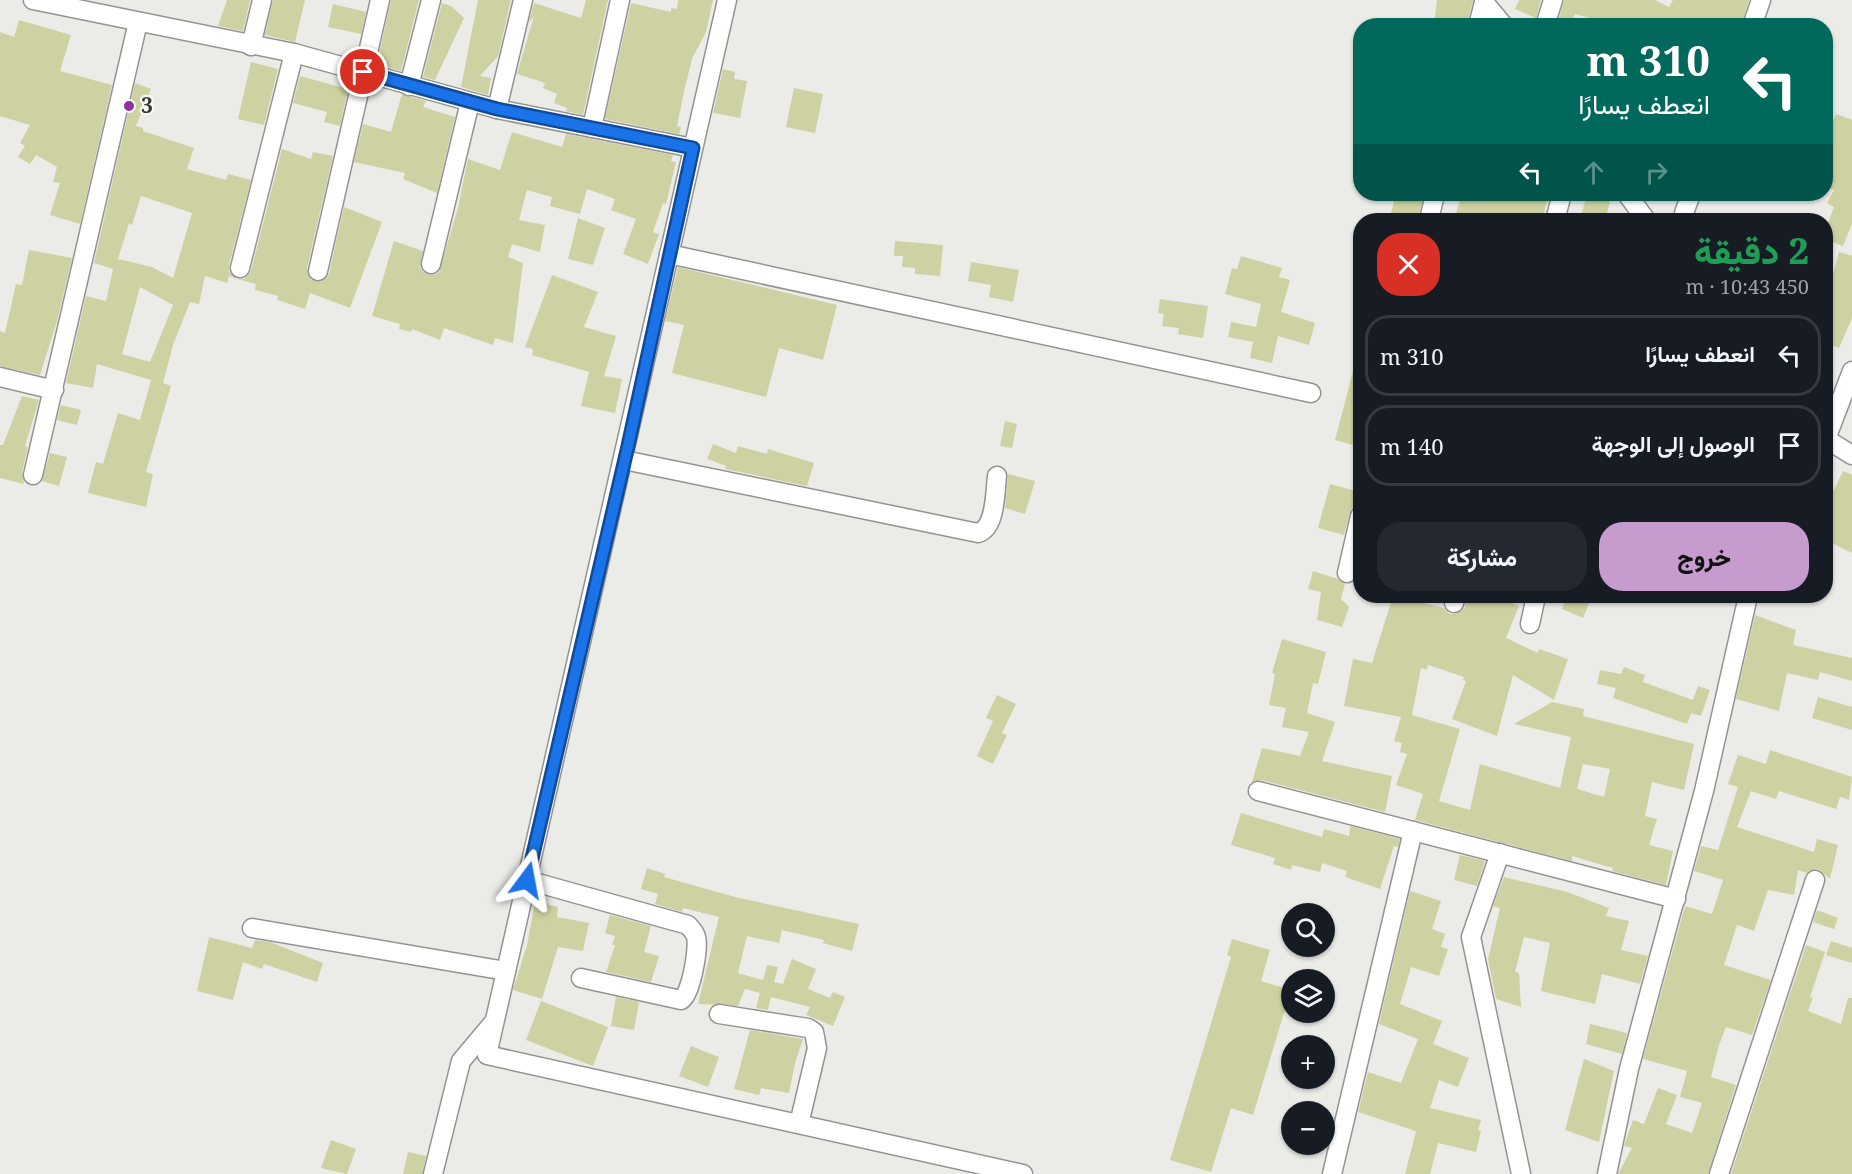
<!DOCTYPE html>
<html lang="ar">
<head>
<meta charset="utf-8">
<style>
	:root { --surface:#171b24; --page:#242831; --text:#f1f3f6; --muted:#9ea1a6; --line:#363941; --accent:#c59ccd }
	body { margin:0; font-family:"Noto Serif",Vazirmatn,serif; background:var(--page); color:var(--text); direction:rtl; height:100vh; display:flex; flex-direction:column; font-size:22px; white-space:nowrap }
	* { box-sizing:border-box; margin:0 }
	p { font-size:20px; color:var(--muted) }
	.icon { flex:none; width:33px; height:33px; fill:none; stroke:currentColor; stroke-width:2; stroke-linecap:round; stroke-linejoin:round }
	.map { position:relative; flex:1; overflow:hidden; direction:ltr }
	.drawer { position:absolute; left:1353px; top:213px; width:480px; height:390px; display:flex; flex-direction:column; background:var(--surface); border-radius:24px; box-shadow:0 2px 4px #0004; direction:rtl }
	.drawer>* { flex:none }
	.top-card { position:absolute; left:1353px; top:18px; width:480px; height:183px; border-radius:24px; box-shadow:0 2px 4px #0004; direction:rtl; background:#00695c; color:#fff; overflow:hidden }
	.fabs { position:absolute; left:1281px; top:903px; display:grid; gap:12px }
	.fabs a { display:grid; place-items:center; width:54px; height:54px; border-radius:50%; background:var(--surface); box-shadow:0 2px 4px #0004; font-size:30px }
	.pin { position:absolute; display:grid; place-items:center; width:51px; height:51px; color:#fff; margin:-26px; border:3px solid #fff; border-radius:50%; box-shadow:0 2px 6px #0007 }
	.me { position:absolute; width:66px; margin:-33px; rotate:13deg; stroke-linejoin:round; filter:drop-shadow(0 0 4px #0008) }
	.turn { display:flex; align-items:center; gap:21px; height:126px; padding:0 24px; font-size:27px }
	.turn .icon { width:78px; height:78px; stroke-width:2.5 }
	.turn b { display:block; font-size:42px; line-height:51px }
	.lanes { display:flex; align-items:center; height:57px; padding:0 24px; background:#0003; justify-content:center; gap:30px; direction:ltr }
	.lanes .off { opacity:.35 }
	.round { display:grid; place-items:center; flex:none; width:63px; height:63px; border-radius:24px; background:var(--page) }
	.overview { display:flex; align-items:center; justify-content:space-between; height:102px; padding:0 24px }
	h1 { font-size:36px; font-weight:800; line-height:45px; color:#1e9e55 }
	.cta { display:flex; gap:12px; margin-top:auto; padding:12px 24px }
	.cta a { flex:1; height:69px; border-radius:24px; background:var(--accent); color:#111; font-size:24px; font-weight:800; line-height:69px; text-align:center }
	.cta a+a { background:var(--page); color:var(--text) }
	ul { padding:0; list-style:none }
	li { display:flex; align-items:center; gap:18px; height:81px; margin:0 12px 9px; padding:0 12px; border:3px solid var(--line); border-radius:24px }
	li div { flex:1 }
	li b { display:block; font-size:22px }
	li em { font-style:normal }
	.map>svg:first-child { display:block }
</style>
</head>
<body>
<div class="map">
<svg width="1852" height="1174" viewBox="0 0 1852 1174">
	<rect width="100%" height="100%" fill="#ebebe8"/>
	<g fill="#ced2a2" fill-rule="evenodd">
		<path d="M227,0H250L243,31L218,26Z"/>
		<path d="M273,0H305L295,42L265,35Z"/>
		<path d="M391,0H419L401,71L377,64Z"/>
		<path d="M478,0H511L498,56L480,76L491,78L488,95L461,87Z"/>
		<path d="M586,0H608L583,115L566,111L567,108L554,103L557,94L543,88L545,83L517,74L534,16L529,22L534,3L581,18Z"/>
		<path d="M678,0H713L706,32L692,59L685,87L677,126L681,127L679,134L605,119L631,3L671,12V8L677,9Z"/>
		<path d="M1437,0H1473L1467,26H1434Z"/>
		<path d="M1519,0H1541L1536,18L1515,9Z"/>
		<path d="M1564,0H1655L1669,7L1673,0H1749L1741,26H1619L1575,14L1569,26H1557Z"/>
		<path d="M442,3L451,6L464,18L435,80L423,77Z"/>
		<path d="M333,4L366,12L361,34L328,27Z"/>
		<path d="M19,20L71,35L60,71L112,85L80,224L50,215L60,183L53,182L57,167L36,155L30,164L18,157L25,146L20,143L30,125L0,116V32L14,37Z"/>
		<path d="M251,62L278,69L264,125L238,119Z"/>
		<path d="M723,69L735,72L734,79L747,81L740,118L713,113Z"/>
		<path d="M300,76L348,89L340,126L324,122L327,112L293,103Z"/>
		<path d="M135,83L151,89L136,126L143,128V131L194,148L187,169L226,180L228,174L251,180L229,265V272L237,279L229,276L227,283L205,276L199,304L190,302L173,345L163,383L171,386L146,472L153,474L146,507L88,493L96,462L103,464L118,413L140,420L151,380L97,364L93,388L66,383L86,296L106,301L113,269L94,263ZM141,196L192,213L173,278L152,267L118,259L129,223L132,225ZM140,287L173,305L150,362L122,354Z"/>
		<path d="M794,88L823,94L815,133L786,127Z"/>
		<path d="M402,94L426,101L423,107L455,117L437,193L403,179L405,173L354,162L363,124L391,132Z"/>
		<path d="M1836,114L1852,120V223L1843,246L1826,240V228L1834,207L1827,203L1834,190L1826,187V140Z"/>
		<path d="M512,132L562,147L566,134L673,155L671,161L676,162L666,204L663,203L653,232L659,234L648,264L623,254L636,219L611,210L615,199L587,189L580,214L550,206L552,197L527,190L519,220L545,225L540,252L512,244L508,257L523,263L513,343L495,338L493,345L444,328L440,340L412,329L411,332L399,329L400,324L372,316L394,241L423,251L420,267L424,273L434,275L439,272L458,208L468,159L500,170Z"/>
		<path d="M282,149L311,159L313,152L333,156L307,268L311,280L321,282L329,274L344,207L382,222L350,308L310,293L305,309L277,300L278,296L255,290L256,284L237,279H244L251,271Z"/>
		<path d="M1396,194H1424L1418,220H1389Z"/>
		<path d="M1462,194H1549L1542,220L1514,213L1512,220H1454Z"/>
		<path d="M1587,194H1612L1605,220H1580Z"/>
		<path d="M578,218L605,228L593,265L568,259Z"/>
		<path d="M895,241L943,245L940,276L915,274V268L902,267L903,256H894Z"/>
		<path d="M29,250L72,258L57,321L40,375L0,366V331L5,333L16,284L22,285Z"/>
		<path d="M1839,252L1852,256V318L1839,348L1826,343V317L1832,300L1826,299Z"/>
		<path d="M1241,256L1282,268L1279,277L1290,280L1281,312L1315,323L1309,345L1278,336L1272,363L1250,358L1253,342L1228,337L1231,322L1256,327L1261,304L1225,294L1232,268L1237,269Z"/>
		<path d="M971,262L1019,270L1013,302L989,297L991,285L968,281Z"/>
		<path d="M678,267L837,305L823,360L779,348L766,397L672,373L684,325L665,321Z"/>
		<path d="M552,275L598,292L584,327L616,336L604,376L622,379L615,413L581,406L589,372L532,355L533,349L525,347Z"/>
		<path d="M1160,299L1208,306L1203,338L1178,334L1179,328L1162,326L1164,314L1158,313Z"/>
		<path d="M1356,360L1360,361V447L1335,440Z"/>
		<path d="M22,396L39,400L25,446L28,447L22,472L24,484L0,478V445H3Z"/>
		<path d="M61,405L81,410L77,425L57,420Z"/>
		<path d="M1005,421L1017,424L1012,448L1000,446Z"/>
		<path d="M713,444L736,453L738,446L767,454L768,449L814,463L807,486L725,469L726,466L707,459Z"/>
		<path d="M50,453L67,457L59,486L42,481Z"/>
		<path d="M1843,471L1852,475V553L1826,540V507Z"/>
		<path d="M1008,474L1035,481L1025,514L1005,508Z"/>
		<path d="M1330,484L1360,492V505L1351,509L1344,535L1318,528Z"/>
		<path d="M1313,571L1338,579L1345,584L1341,599L1349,607L1342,627L1317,620L1321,592L1308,589Z"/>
		<path d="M1393,596L1444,608L1450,614H1456L1465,607L1467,596H1495L1519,606L1506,638L1538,653L1539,649L1568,659L1554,700L1513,675L1497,736L1452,719L1466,681L1463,680L1464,677L1428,665L1427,670L1421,668L1412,715L1460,729L1439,801L1470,810L1480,764L1560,788L1571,737L1514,724L1552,702L1584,709L1583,716L1694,744L1684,790L1652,782L1645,816L1657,819L1649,845L1673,851L1666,885L1612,871L1613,868L1572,856V861L1415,820L1423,794L1396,785L1407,754L1400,752L1402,743L1394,741L1401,717L1344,706L1353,659L1372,663ZM1583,764L1610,769L1604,797L1577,789Z"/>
		<path d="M1567,596H1592L1583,618L1562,609Z"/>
		<path d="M1755,615L1796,630L1793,645L1852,658V681L1820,672L1818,680L1787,673L1779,711L1736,699Z"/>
		<path d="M1282,639L1326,652L1318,684L1313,683L1307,713L1335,722L1322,761L1392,776L1385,812L1261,780L1252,782L1262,748L1300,756L1309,732L1282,727L1286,708L1269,705L1275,674L1272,673Z"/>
		<path d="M1624,667L1645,675L1643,682L1693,700L1698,686L1710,690L1701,716L1691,713L1687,724L1613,698L1616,688L1597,684L1600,670L1621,674Z"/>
		<path d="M997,695L1016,704L1002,733L1007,735L993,764L977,756L993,721L986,718Z"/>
		<path d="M1818,697L1852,707V730L1812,718Z"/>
		<path d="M1770,750L1852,777L1849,800L1840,797L1836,809L1779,791L1776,799L1751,791L1737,827L1814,852L1817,839L1838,845L1830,879L1818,869L1807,873L1798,870L1794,895L1768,890L1754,931L1737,925L1724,965L1771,980L1752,1035L1726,1027L1719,1045L1711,1077L1736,1085L1708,1174H1618L1632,1148L1624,1146L1633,1120L1644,1124L1658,1088L1677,1095L1666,1124L1692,1133L1702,1103L1680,1097L1687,1071L1643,1059L1685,906L1712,914L1723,880L1694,871L1701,846L1718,850L1738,787L1728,784L1738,755L1766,764Z"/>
		<path d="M1241,813L1322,837L1324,829L1349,836L1350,826L1400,839L1398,847L1394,846L1380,889L1345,877L1347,871L1322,863L1320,872L1292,865L1291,870L1273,864L1275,858L1231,845Z"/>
		<path d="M1460,855L1485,861L1477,886L1454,880Z"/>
		<path d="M647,868L665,874L664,877L735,897L859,924L852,951L823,943L824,940L782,930L779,943L747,936L738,973L763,980L767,965L778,967L774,982L783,984L792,959L816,969L808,989L830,998L833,992L845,997L833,1026L806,1015L810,1007L771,997L768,1010L756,1008L760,993L745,989L738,1006L698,1004L719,917L683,908L682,912L655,904L658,894L641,889Z"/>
		<path d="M1504,877L1567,892L1609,908L1606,916L1629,921L1621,950L1648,956L1640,984L1602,974L1595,1004L1541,991L1550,943L1524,937L1515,972L1519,973L1521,1007L1496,999L1488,959L1500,908L1493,906Z"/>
		<path d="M1410,891L1441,901L1432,929L1445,934L1441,947L1448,949L1439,976L1411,967L1400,1004L1442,1021L1433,1044L1469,1058L1458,1087L1439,1080L1430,1108L1481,1120L1478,1130L1481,1131L1476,1152L1438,1143L1430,1174H1405L1416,1131L1358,1112L1368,1072L1401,1083L1418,1039L1379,1024Z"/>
		<path d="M535,902L558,907L557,917L589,923L583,951L558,947L542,999L513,990L527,945Z"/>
		<path d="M1817,910L1838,918L1834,929L1813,922Z"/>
		<path d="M610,915L651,926L644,952L659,956L651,982L606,972L615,945H612L615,936L605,933Z"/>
		<path d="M209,937L252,948L255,940L270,942L323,963L317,982L264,964L262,969L243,962L233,1000L197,991Z"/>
		<path d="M1232,939L1270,950L1261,981L1291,990L1253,1115L1231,1108L1211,1172L1170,1160L1231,957L1227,955Z"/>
		<path d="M1831,941L1852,948V963L1826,955Z"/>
		<path d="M1806,945L1825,952L1810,997L1813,998L1808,1011L1841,1024L1848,998H1852V1174H1731Z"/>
		<path d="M616,997L639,1002L634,1030L611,1026Z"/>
		<path d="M541,1001L608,1027L593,1066L526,1040Z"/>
		<path d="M1590,1024L1627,1033L1622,1054L1586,1044Z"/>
		<path d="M750,1030L803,1039L795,1063L789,1093L761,1088L759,1095L734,1089Z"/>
		<path d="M691,1046L719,1057L708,1087L679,1076Z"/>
		<path d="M1584,1059L1614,1071L1599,1142L1565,1130Z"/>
		<path d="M331,1140L356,1149L347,1174L321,1168Z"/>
		<path d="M408,1152L426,1156L422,1174H403Z"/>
	</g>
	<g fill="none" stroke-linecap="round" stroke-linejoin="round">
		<g stroke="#939491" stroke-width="21">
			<g id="street">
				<path d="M33,0L294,53L497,109L693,148"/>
				<path d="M727,0L487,1055L1023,1174"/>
				<path d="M1484,2L1504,26"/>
				<path d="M1478,26L1484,2"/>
				<path d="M1545,26L1553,0"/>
				<path d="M1752,26L1761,0"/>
				<path d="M251,46L262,0"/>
				<path d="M409,86L431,0"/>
				<path d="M497,109L523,0"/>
				<path d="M592,128L620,0"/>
				<path d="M1627,194L1646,220"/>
				<path d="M1684,213L1691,194"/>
				<path d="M1429,220L1435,194"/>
				<path d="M1555,220L1562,194"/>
				<path d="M669,254L1311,393"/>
				<path d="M431,264L470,102"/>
				<path d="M240,268L294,53"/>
				<path d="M318,271L380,0"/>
				<path d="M1852,371L1826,439L1852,455"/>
				<path d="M0,377L54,390"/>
				<path d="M624,460L978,533C996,528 995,492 997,476"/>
				<path d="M33,475L138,22"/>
				<path d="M1347,573L1360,516"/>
				<path d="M1454,603L1456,596"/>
				<path d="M1530,624L1536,596"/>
				<path d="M1258,791L1676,899"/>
				<path d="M1500,853L1471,937L1521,1174"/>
				<path d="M527,880L688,925C691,929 695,932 696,937C699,948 691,995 681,1000L581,978"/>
				<path d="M252,928L506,971"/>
				<path d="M719,1014L808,1028L814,1032L817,1048L799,1124"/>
				<path d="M433,1174L461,1061L493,1023"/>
				<path d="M1332,1174L1413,831"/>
				<path d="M1607,1174L1629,1069L1704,791L1748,596"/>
				<path d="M1719,1174L1815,880"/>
			</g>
		</g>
		<use href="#street" stroke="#fff" stroke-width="18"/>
	</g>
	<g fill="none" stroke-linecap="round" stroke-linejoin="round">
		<g stroke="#114b97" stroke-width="15">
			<path id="route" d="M363,72L497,109L693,148L628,446L527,880"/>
		</g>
		<use href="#route" stroke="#1a73e8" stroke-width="10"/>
	</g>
	<circle fill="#8f319a" stroke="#f8f8f5" stroke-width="2" cx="129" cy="106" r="6"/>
	<g text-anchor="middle" stroke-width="4.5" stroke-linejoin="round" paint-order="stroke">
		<g font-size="21" font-weight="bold" fill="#353634" stroke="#f8f8f5" text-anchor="start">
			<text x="141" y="113">3</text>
		</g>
	</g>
</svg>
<div class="fabs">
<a><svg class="icon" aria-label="search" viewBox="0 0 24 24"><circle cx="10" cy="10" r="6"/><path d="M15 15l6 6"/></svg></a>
<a><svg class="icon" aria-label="layers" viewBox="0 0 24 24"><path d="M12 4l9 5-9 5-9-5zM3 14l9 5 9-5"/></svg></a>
<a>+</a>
<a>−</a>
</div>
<div class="pin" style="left:363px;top:72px;background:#d93025"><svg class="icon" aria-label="arrive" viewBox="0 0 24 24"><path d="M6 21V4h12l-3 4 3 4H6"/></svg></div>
<svg class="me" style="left:527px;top:880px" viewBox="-20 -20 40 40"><path d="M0-17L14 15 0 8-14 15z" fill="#1a73e8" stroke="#fff" stroke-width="4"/></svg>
<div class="top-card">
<div class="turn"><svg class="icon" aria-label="left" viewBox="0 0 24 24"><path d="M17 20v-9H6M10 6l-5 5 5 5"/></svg><div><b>310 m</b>انعطف يسارًا</div></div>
<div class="lanes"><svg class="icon" aria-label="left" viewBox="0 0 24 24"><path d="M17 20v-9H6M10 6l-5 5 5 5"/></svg><svg class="icon off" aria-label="ahead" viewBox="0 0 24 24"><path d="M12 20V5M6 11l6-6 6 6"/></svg><svg class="icon off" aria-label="right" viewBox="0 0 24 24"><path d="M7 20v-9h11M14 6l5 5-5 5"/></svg></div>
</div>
<section class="drawer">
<div class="overview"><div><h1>2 دقيقة</h1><p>450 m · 10:43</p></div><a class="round" style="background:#d93025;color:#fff"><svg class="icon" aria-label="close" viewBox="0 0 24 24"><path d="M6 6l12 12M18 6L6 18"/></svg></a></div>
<ul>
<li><svg class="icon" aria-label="left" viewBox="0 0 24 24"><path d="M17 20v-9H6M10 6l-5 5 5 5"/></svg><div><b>انعطف يسارًا</b></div><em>310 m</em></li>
<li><svg class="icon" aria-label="arrive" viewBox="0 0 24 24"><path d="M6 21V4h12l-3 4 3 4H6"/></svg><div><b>الوصول إلى الوجهة</b></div><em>140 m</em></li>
</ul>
<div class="cta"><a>خروج</a><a>مشاركة</a></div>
</section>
</div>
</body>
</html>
